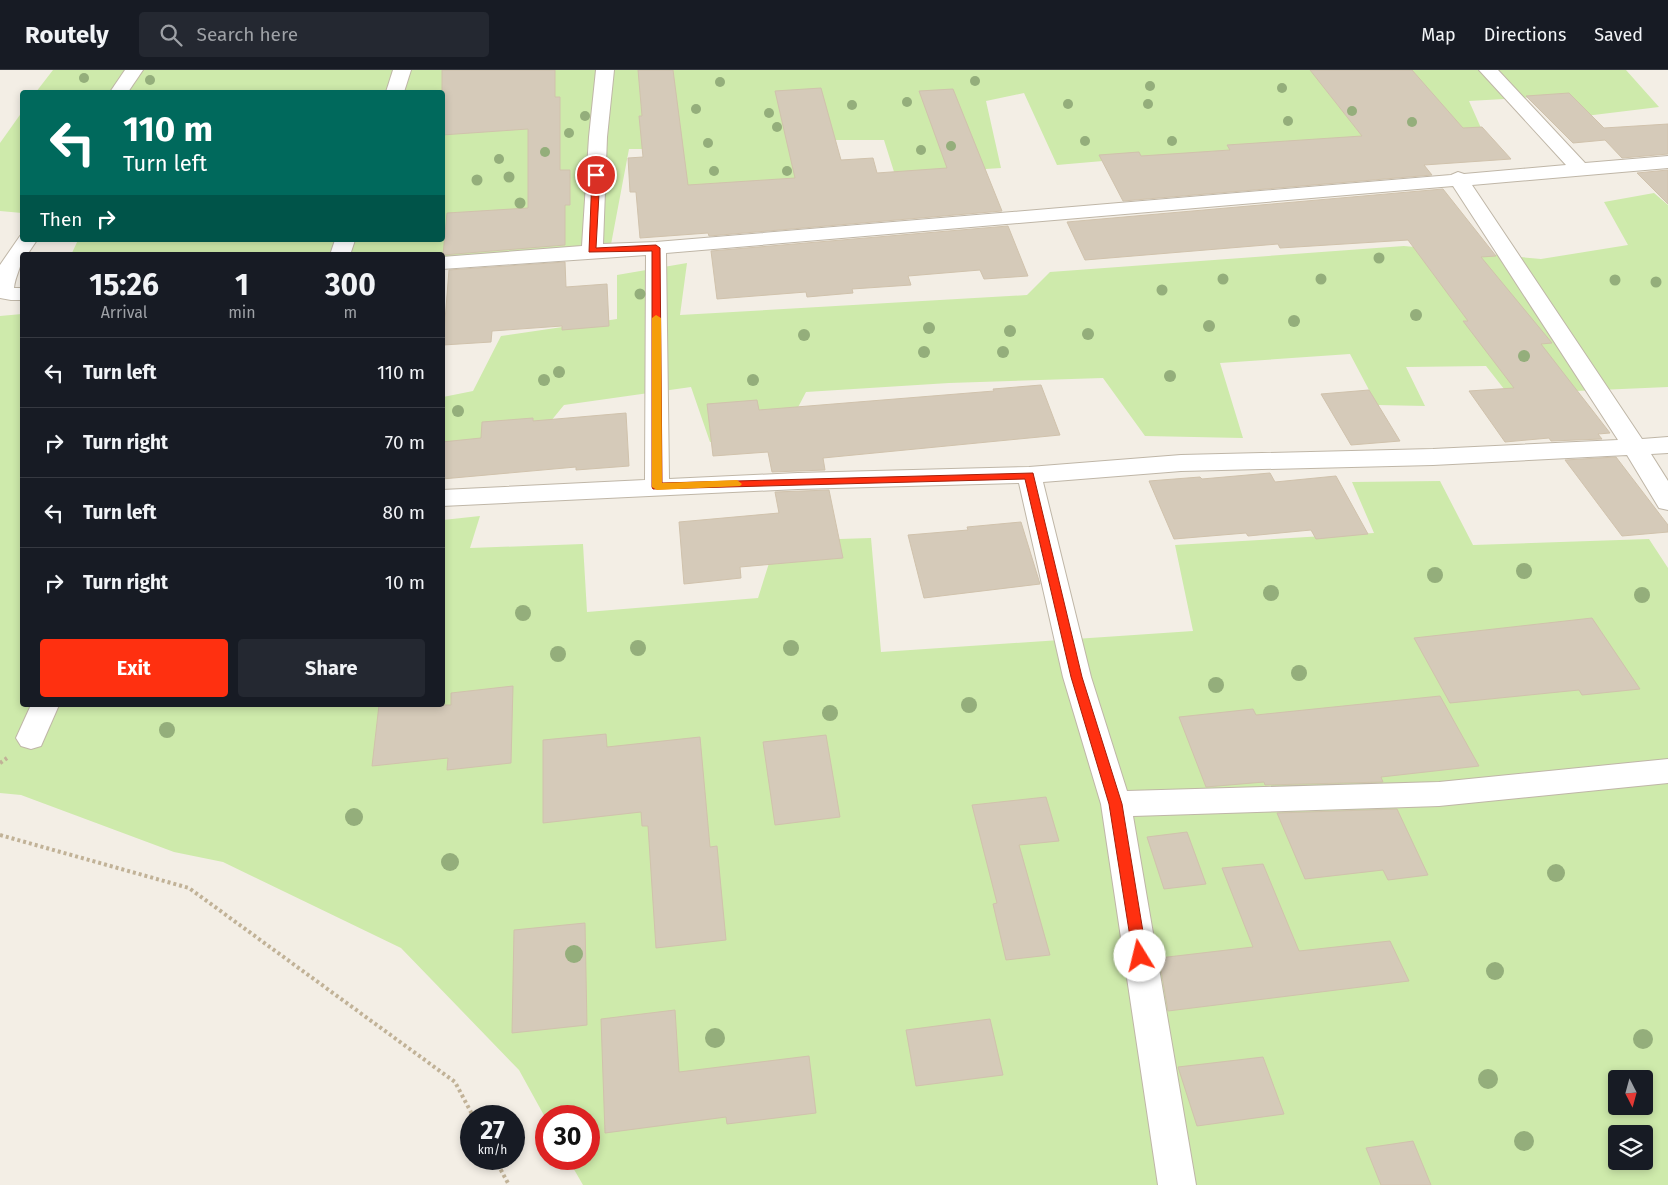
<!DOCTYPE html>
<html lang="en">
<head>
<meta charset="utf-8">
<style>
	:root { --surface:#171b24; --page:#242831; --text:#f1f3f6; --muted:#9ea1a6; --line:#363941; --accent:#ff3010 }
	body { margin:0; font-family:"Fira Sans",sans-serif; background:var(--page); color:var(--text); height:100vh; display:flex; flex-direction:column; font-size:19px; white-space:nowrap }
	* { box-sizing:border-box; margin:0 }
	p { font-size:16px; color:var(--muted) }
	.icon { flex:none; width:28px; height:28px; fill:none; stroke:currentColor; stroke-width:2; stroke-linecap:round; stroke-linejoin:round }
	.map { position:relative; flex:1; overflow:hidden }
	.details { position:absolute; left:20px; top:182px; width:425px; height:455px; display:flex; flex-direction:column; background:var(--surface); border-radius:5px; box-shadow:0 2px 8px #0003 }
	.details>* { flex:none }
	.guide { position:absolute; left:20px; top:20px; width:425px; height:152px; border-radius:5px; box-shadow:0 2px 8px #0003; background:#00695c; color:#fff; overflow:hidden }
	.needle { width:32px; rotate:174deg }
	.controls { position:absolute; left:1608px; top:1000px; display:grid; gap:10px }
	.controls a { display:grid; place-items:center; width:45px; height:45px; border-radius:5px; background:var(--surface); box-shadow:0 2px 8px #0003; font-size:25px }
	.speed { position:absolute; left:460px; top:1035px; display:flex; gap:10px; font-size:25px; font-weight:700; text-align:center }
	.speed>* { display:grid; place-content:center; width:65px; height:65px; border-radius:50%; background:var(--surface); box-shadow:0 2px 8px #0003; line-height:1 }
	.speed small { font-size:12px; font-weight:400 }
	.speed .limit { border:8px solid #d22; background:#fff; color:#111 }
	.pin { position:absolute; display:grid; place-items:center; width:42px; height:42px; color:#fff; margin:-21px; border:2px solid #fff; border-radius:50%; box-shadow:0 1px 5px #0007 }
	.me { position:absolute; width:55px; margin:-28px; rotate:351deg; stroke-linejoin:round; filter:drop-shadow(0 0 4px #0008) }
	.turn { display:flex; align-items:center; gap:18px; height:105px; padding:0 20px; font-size:22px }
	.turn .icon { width:65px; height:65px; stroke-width:2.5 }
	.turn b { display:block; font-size:35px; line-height:42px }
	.then { display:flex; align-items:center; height:48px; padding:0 20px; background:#0003; gap:10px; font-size:19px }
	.eta { display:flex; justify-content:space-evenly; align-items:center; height:85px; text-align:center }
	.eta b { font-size:30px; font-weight:700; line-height:35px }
	.action { display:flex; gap:10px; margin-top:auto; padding:10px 20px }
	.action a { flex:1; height:58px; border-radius:5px; background:var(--accent); color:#fff; font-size:20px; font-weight:700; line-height:58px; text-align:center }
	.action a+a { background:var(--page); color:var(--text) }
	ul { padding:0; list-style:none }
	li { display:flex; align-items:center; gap:15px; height:70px; padding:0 20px; border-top:1px solid var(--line) }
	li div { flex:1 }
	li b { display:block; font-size:19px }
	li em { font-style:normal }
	header { display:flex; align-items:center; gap:30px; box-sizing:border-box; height:70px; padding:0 25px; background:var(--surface); border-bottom:1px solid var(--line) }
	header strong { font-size:24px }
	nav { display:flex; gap:28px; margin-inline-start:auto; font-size:18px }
	.search { width:350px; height:45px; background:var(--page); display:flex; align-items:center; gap:12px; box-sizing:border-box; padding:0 18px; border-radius:5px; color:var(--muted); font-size:19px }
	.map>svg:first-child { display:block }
</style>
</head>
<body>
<header>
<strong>Routely</strong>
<div class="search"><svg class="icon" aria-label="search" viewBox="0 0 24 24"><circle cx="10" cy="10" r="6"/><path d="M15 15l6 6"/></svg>Search here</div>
<nav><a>Map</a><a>Directions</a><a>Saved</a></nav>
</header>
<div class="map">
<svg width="1668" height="1115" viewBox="0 0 1668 1115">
	<rect width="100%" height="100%" fill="#f3eee5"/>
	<g fill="#ceeaab" fill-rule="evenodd">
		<path d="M53,0H1626L1659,37L1577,47L1555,26L1469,31L1481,58L1057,95L1024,23L986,31L1001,98L895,105L884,70H823L820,118L687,125L681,79H629L609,185L443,199L442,185H71L78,170H442V22H36Z"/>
		<path d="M22,42V143L0,141V73Z"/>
		<path d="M1654,123L1668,135V317L1508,324L1486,296L1406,297L1425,336L1377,335L1350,284L1220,293L1243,368L1145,366L1103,308L949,313L806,322L781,370L710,372L691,317L564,335L524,384L443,385V327L473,321L501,266L617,249V205L687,193L680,245L1027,225L1050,202L1404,176L1541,189L1628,175L1604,132Z"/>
		<path d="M22,244V635H442L443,450L480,446L470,478L583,474L587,542L758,528L776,471L871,468L881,582L1193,561L1175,475L1374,463L1352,412L1440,411L1473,475L1649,469L1668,498V1115H583L568,1089H589V1046H546V1049L519,1000L401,878L223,792L174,782L21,725L0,723V246ZM1616,1009H1644V1036H1616ZM1616,1064H1644V1091H1616Z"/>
	</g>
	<g fill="#d5cab9" stroke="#d0c2ac">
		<path d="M442,0H555V27H560V100H570V135H565V175L443,185L447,143L528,138V59L442,65Z"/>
		<path d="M638,0H673L688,115L795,108L775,21L821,18L841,90L873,88L877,103L947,98L919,21L953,19L1002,141L709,166L708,163L640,168L636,122H630L628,88L643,87L639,46H642Z"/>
		<path d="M1310,0H1412L1463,58L1482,57L1511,89L1424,95L1432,105L1123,131L1099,85L1139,82L1141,86L1230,80L1227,75L1362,66Z"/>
		<path d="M1569,23L1604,58L1668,54V84L1622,88L1605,70L1573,73L1526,26Z"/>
		<path d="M1668,100V134L1637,103Z"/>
		<path d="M1443,119L1496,186L1481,187L1552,273L1541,274L1610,363L1598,364L1602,369L1551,371L1549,368L1505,372L1469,321L1514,318L1463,251H1468L1408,170L1280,178L1278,174L1085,190L1067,152Z"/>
		<path d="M1008,156L1028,206L984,209L980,200L908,206L911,215L852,219L853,223L807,227L806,222L717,229L711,181Z"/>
		<path d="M565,192L566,217L607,214L609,256L562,260V256L492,261L491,272L443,275L449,200Z"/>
		<path d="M1041,315L1060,365L823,388L825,400L772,402L768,382L713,386L707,334L757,330L759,340L994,321L993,319Z"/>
		<path d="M1369,320L1400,371L1351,375L1321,324Z"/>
		<path d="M626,343L629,396L576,400V397L442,409V372L481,368L482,352L533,348V351Z"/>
		<path d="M1616,387L1668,455V462L1622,466L1565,390Z"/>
		<path d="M1270,403L1275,412L1336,406L1368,464L1316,469L1311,460L1248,466L1246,463L1174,469L1149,411L1200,407L1202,409Z"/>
		<path d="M829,420L843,488L740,497L741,508L684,514L679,452L779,443L775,422Z"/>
		<path d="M1021,452L1040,514L924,528L908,465L968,460L967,457Z"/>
		<path d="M1592,548L1640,619L1582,625L1579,620L1450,633L1414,568Z"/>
		<path d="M513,616L511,693L447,700L448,688L372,696L379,635H451V623Z"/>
		<path d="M1440,626L1479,696L1381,707L1383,712L1265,715L1264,712L1206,717L1179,647L1253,639L1256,645Z"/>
		<path d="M606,664L607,677L700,667L710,777L717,776L726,870L656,878L648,756H642L641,742L543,753V670Z"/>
		<path d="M826,665L840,747L775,755L763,672Z"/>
		<path d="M1046,727L1059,771L1019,775L1050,885L1006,890L993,834L997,833L972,735Z"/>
		<path d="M1397,739L1428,805L1388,810L1383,800L1305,809L1277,743Z"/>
		<path d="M1187,762L1206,814L1164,819L1147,767Z"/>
		<path d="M1263,794L1299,881L1390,871L1409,911L1168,941L1159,888L1253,877L1222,798Z"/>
		<path d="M585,853L587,955L512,963L514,860Z"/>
		<path d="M675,940L679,1002L809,986L816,1043L727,1054L726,1047L605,1063L601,949Z"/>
		<path d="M990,949L1003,1005L916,1016L906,960Z"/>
		<path d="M1263,987L1284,1044L1197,1056L1178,997Z"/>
		<path d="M1413,1071L1431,1115H1381L1366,1078Z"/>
	</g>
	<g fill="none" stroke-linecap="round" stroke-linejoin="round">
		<g stroke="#bfb6a7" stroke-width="2">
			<g id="street">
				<path d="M125,0H143L128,22H110Z"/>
				<path d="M393,0H411L404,22H386Z"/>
				<path d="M596,0H614L607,67L603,174L656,172L1451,105L1458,102L1464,104L1566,95L1479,0H1498L1585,93L1668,86V98L1472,115L1642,369L1668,367V383L1651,384L1668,411V440L1659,438L1627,385L1433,395L1181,401L1043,412L1091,607L1127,721L1439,712L1668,689V713L1439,736L1133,746L1196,1115H1158L1101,734L1063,607L1019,413L798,419L442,436V420L645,410L646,185L442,199V187L582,176L589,67ZM1453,116L1618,370L1433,379L1181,385L1029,397L798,403L669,409L666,183Z"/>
				<path d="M22,165V170H37L27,185H22C22,197 15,206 14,218H22V230H11L0,228V195L20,166Z"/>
				<path d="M335,170H355L350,185H330Z"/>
				<path d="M31,635H59L41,676L31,679L21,676L16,668Z"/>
			</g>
		</g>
		<g stroke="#c1b297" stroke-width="4" stroke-dasharray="3 3" stroke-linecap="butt">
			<path d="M0,693L7,688"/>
			<path d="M0,765L189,818L455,1012L473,1046"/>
			<path d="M495,1089L509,1115"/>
		</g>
		<use href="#street" fill="#fff" fill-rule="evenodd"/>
	</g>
	<g fill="#94ae7b">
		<circle cx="84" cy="8" r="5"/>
		<circle cx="150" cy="10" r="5"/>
		<circle cx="975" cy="11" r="5"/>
		<circle cx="720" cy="12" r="5"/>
		<circle cx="1150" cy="16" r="5"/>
		<circle cx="1282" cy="18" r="5"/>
		<circle cx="907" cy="32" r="5"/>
		<circle cx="1068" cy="34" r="5"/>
		<circle cx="1148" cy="34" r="5"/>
		<circle cx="852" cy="35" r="5"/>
		<circle cx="696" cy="39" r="5"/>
		<circle cx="1352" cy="41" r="5"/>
		<circle cx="769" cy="43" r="5"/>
		<circle cx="585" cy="46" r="5"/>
		<circle cx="1288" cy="51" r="5"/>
		<circle cx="1412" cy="52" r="5"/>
		<circle cx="777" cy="57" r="5"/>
		<circle cx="569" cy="63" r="5"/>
		<circle cx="1085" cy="71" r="5"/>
		<circle cx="1172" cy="71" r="5"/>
		<circle cx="708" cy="73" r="5"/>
		<circle cx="951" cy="76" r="5"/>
		<circle cx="921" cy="80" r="5"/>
		<circle cx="545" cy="82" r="5"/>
		<circle cx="499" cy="89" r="5"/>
		<circle cx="714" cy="101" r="5"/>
		<circle cx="787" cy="101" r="5"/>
		<circle cx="509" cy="107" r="5.5"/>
		<circle cx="477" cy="110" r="5.5"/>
		<circle cx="520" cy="133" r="5.5"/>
		<circle cx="1379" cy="188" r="5.5"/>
		<circle cx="1223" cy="209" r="5.5"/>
		<circle cx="1321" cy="209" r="5.5"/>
		<circle cx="1615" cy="210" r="5.5"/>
		<circle cx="1656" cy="212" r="5.5"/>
		<circle cx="1162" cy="220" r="5.5"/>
		<circle cx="640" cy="224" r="5.5"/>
		<circle cx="1416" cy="245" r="6"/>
		<circle cx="1294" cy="251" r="6"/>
		<circle cx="1209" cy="256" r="6"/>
		<circle cx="929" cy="258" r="6"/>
		<circle cx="1010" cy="261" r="6"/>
		<circle cx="1088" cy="264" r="6"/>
		<circle cx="804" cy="265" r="6"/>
		<circle cx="924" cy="282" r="6"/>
		<circle cx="1003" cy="282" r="6"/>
		<circle cx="1524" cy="286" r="6"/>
		<circle cx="559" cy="302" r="6"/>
		<circle cx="1170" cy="306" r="6"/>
		<circle cx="544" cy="310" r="6"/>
		<circle cx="753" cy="310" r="6"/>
		<circle cx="458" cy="341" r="6"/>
		<circle cx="1524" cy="501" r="8"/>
		<circle cx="1435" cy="505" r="8"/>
		<circle cx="1271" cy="523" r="8"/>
		<circle cx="1642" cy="525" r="8"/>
		<circle cx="523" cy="543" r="8"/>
		<circle cx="638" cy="578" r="8"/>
		<circle cx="791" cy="578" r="8"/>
		<circle cx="558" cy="584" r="8"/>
		<circle cx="1299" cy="603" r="8"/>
		<circle cx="1216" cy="615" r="8"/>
		<circle cx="969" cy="635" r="8"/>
		<circle cx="830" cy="643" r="8"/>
		<circle cx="167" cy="660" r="8"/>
		<circle cx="354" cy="747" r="9"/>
		<circle cx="450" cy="792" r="9"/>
		<circle cx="1556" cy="803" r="9"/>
		<circle cx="574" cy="884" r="9"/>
		<circle cx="1495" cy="901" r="9"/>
		<circle cx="715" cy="968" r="10"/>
		<circle cx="1643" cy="969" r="10"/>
		<circle cx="1488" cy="1009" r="10"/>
		<circle cx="1524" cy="1071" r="10"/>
	</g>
	<path fill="#ff3010" stroke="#a61f0a" d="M596,102L600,105L596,178L656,175L660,178L662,413L1033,403L1082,607L1122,734L1147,886L1145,891L1140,893L1135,891L1133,886L1109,734L1071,607L1025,409L653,419L652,417V181L589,182L592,105Z"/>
	<path fill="#f59e0b" d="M656,245L661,248L662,413L737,410L742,414L740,416L657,420L652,417V248Z"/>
</svg>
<div class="controls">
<a><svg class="needle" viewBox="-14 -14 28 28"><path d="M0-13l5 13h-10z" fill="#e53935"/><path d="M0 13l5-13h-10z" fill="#9ea1a6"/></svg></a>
<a><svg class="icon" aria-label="layers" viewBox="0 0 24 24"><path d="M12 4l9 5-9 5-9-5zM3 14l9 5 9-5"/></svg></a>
</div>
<div class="speed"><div>27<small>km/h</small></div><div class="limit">30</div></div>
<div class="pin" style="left:596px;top:105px;background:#d93025"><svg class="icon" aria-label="arrive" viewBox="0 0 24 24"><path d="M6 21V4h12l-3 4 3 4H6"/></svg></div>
<svg class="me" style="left:1140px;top:886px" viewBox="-20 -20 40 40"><circle r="19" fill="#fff"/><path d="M0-13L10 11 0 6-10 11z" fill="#ff3010"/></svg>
<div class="guide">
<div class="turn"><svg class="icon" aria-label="left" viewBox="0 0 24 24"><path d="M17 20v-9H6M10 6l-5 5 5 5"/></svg><div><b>110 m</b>Turn left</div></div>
<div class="then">Then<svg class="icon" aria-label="right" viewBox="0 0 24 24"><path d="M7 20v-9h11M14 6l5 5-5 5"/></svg></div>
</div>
<section class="details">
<div class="eta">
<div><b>15:26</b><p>Arrival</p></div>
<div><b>1</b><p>min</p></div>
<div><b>300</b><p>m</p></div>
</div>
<ul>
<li><svg class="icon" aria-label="left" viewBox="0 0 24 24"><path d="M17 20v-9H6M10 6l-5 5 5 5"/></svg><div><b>Turn left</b></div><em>110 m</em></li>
<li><svg class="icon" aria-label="right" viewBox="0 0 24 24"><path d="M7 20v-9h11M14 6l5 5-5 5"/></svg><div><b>Turn right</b></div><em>70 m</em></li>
<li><svg class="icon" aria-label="left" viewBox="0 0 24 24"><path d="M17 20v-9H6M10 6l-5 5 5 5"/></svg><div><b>Turn left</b></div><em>80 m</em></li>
<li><svg class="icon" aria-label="right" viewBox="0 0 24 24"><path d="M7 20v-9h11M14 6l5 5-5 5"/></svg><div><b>Turn right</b></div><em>10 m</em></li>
</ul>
<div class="action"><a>Exit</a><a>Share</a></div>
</section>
</div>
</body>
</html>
